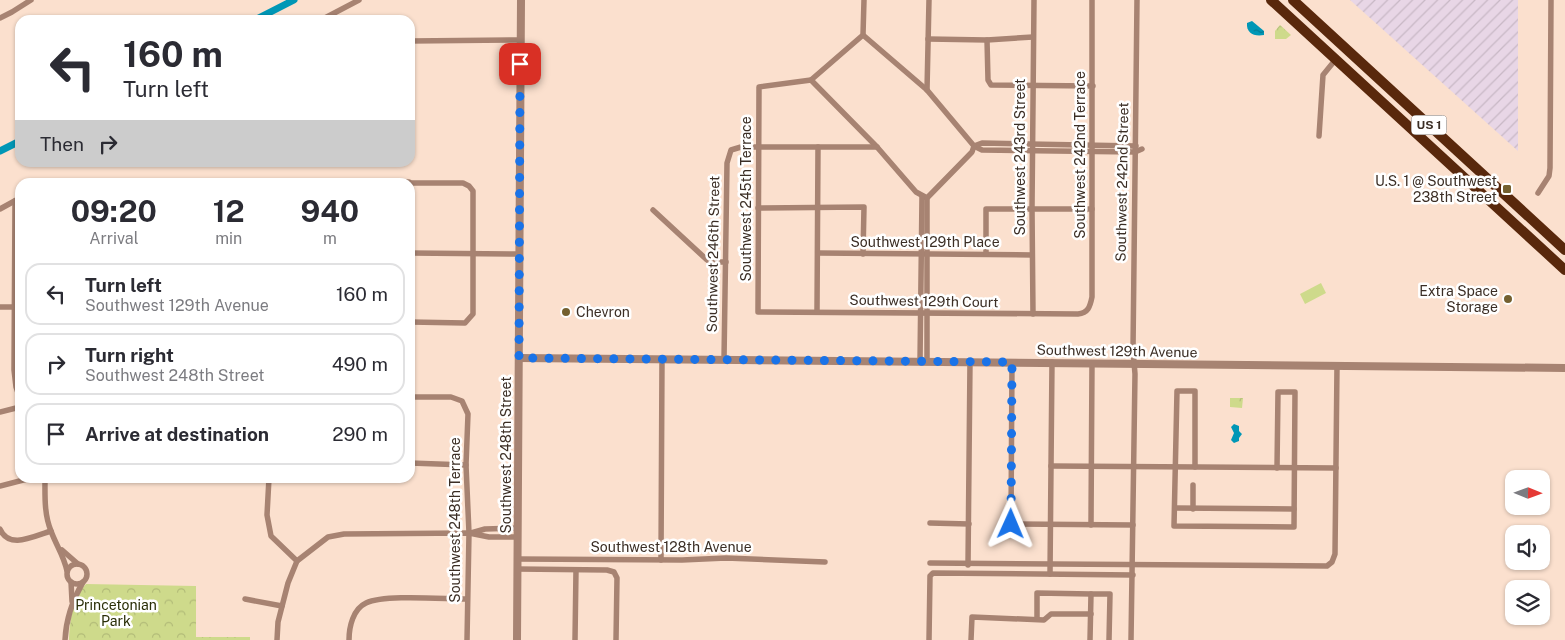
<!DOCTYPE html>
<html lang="en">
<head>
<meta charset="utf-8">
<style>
	:root { --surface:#fff; --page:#f7f7f7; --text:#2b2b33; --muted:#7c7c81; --line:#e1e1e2 }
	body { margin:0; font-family:"Public Sans",sans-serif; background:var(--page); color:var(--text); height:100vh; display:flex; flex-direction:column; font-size:19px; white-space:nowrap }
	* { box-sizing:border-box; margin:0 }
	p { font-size:16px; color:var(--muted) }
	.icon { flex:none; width:28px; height:28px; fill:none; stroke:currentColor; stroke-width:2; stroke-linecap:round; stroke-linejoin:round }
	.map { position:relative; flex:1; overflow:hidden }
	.sheet { position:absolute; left:15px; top:178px; width:400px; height:305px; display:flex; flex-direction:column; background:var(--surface); border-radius:15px; box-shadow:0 1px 4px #0004 }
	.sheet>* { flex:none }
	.banner { position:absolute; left:15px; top:15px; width:400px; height:152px; border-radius:15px; box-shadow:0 1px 4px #0004; background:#fff; color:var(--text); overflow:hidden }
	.needle { width:32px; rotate:91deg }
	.controls { position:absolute; left:1505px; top:470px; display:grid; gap:10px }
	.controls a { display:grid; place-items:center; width:45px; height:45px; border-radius:10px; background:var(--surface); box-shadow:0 1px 4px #0004; font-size:25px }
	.pin { position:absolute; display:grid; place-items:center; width:42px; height:42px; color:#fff; margin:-21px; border-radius:10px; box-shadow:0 2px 8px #0006 }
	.me { position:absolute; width:55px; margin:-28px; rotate:1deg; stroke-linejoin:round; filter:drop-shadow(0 0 4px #0008) }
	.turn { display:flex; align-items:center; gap:18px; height:105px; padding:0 25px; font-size:22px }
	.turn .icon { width:65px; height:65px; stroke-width:2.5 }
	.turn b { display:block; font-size:35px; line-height:42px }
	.then { display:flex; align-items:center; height:48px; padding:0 25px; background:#0003; gap:10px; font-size:19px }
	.eta { display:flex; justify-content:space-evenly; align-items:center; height:85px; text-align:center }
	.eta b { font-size:30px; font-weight:700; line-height:35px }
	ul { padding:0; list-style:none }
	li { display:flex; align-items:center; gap:15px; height:62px; margin:0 10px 8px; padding:0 15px; border:2px solid var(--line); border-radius:15px }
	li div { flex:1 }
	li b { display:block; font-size:19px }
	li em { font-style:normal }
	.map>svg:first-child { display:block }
</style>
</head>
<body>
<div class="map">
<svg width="1565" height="640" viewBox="0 0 1565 640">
	<defs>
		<pattern id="industrial-furrows" width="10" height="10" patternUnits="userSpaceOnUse" patternTransform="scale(1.25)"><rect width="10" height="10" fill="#e8d6e6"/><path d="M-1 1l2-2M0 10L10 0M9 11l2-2" fill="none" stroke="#c8b8c5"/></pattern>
		<pattern id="forest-crowns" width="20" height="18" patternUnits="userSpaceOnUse" patternTransform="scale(1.25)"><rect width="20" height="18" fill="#ceda8b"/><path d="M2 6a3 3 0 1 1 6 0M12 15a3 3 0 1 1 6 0" fill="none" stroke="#b2bb78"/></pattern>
		<pattern id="water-ripples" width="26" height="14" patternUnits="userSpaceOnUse" patternTransform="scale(1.25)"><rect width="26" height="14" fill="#0097b6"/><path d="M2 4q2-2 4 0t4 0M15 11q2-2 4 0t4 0" fill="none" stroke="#047c94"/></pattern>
	</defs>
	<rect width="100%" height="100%" fill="#fbe0ce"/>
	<path fill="url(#industrial-furrows)" d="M1350,0H1518V151Z"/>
	<g fill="url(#forest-crowns)">
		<path d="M1280,25L1291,35L1286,39H1275V31Z"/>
		<path d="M1230,398H1243L1242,408L1230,407Z"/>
		<path d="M86,584L196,586V637H250V640H69C70,621 72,599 86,584Z"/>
	</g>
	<path fill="#ceda8b" d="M1321,283L1326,293L1305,304L1300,294Z"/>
	<g fill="url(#water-ripples)">
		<path d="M1252,21L1264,31V35C1254,37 1246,33 1247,23Z"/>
		<path d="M1234,424L1239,426V431L1242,434L1239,438V441L1234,443L1231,440L1234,433L1231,427Z"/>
	</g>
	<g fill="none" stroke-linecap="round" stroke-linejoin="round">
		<g stroke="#0097b6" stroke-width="7">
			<path d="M255,20L294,0"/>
			<path d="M0,151L20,141"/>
		</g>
		<g stroke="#a78372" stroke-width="5.5">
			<path d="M0,18L12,12L31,0"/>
			<path d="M321,20L359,0"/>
			<path d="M863,35L927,90L974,146L982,150L1135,152L1142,149"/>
			<path d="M928,39L987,40L1033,37"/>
			<path d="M987,40L988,80L991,85L1093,86"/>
			<path d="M410,41L521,40"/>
			<path d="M811,80L863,35L864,0"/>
			<path d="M927,90L929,0"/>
			<path d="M1319,136L1323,75L1336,59"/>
			<path d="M974,146L982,143L1136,146"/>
			<path d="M152,182L154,181L207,182"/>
			<path d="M321,182H409"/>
			<path d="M410,183H463L469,186L473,191V314L465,323L410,322"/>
			<path d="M1538,193L1549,176L1550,168L1551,0"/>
			<path d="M927,198L916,192L877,147L811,80L759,87L758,312L1078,314C1088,313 1090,307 1092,297V0"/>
			<path d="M15,201L14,370L16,387L20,399"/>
			<path d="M758,208L864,207L863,254"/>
			<path d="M0,209L20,198"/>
			<path d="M653,210L706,259L710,262H726"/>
			<path d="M410,253L519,254"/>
			<path d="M818,253L1032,255"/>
			<path d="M986,254V209H1092"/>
			<path d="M0,307H14"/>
			<path d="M817,312L818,147"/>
			<path d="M1033,314L1032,208L1034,0"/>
			<path d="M724,360L727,163L731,150L741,147H877"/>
			<path d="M920,362L922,196"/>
			<path d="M927,362V198L972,152L974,146"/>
			<path d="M1012,362L1011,524L1133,525"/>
			<path d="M410,397H451L462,401L468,414L466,465L469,533L467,640"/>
			<path d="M0,412L20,407"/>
			<path d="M410,463L466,465"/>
			<path d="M1051,466L1336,468"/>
			<path d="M1195,467V391H1177L1174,526L1294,527L1295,392H1278L1277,468"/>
			<path d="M45,478C45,496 44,514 51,531C56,545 64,556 67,571"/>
			<path d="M269,478L267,515L271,536L297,561"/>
			<path d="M0,486L31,478"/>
			<path d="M1175,508L1294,509"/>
			<path d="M1193,509V485"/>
			<path d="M930,523L969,524"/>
			<path d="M1091,525L1092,363"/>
			<path d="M0,529C9,550 34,536 51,531"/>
			<path d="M471,533L485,529L518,528"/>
			<path d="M62,550L78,564"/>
			<path d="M517,559L682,560L726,558L825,562"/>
			<path d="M661,560L662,359"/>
			<path d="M930,563L1327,566L1332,562L1335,554L1337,366"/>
			<circle cx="77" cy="574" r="10"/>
			<path d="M968,565L970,362"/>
			<path d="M517,569L607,570L614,572L617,578L616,640"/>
			<path d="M1050,574L1052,362"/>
			<path d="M71,582L72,601"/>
			<path d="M245,599L282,606"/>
			<path d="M1037,619V593L1091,594"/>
			<path d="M65,640C66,618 72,601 83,582"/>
			<path d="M277,640L278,622L288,583L297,561L328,537L344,534L469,533L489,537H518"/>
			<path d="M349,640C349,627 353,609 366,603C385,594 443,599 467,599"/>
			<path d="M575,640L576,570"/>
			<path d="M929,640L930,576L933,573L1133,575"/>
			<path d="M971,640L972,617L1044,620L1051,614H1091"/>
			<path d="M1090,640L1091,594H1110L1109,640"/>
			<path d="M1131,640L1135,374L1133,350L1137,0"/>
		</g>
		<g stroke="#a78372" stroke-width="8">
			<path d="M519,358L1565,368"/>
			<path d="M517,640L521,0"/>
		</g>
		<g stroke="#59280c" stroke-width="10">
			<path d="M1271,0L1565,270"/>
			<path d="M1293,0L1565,250"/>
		</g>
	</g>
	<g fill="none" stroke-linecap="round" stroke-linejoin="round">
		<path stroke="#1a73e8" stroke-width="9" stroke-dasharray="0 16.2" d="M520,64L519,358L1012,362L1011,524"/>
	</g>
	<g fill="#74602f" stroke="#fff" stroke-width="2">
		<rect x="1502" y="184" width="10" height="10" rx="2.5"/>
		<circle cx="1508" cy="299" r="5"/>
		<circle cx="566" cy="312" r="5"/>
	</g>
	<g text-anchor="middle" stroke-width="5" stroke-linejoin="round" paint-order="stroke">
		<rect fill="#fff" stroke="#766d66" stroke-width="1" x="1411.5" y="115.5" width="35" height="19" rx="4"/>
		<g font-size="12" font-weight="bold" fill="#3b2e25">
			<text x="1429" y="129">US 1</text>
		</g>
		<g font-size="14" fill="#3b2e25" stroke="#fff">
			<text transform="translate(1080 155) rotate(-90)" y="5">Southwest 242nd Terrace</text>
			<text transform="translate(1020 157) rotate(-90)" y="5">Southwest 243rd Street</text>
			<text transform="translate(1122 182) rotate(-89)" y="5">Southwest 242nd Street</text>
			<text transform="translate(746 199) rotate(-90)" y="5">Southwest 245th Terrace</text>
			<text x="925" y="247">Southwest 129th Place</text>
			<text transform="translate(713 254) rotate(-89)" y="5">Southwest 246th Street</text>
			<text transform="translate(924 301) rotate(1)" y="5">Southwest 129th Court</text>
			<text transform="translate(1117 351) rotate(1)" y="5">Southwest 129th Avenue</text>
			<text transform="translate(506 455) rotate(-90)" y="5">Southwest 248th Street</text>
			<text transform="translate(455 520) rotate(-90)" y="5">Southwest 248th Terrace</text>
			<text x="671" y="552">Southwest 128th Avenue</text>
		</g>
		<g font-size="14" fill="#3b2e25" stroke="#fff" text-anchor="end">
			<text x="1497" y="186">U.S. 1 @ Southwest<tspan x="1497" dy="16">238th Street</tspan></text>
			<text x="1498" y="296">Extra Space<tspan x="1498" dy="16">Storage</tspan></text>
			<text x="576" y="317" text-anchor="start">Chevron</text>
		</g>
		<g font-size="14" fill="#2a2e07" stroke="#fff">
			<text x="116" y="610">Princetonian<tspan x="116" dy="16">Park</tspan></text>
		</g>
	</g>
</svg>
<div class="controls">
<a><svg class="needle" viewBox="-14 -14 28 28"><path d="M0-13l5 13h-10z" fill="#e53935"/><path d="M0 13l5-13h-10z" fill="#7c7c81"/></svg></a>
<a><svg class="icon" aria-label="sound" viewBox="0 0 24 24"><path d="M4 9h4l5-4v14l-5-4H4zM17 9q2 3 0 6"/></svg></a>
<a><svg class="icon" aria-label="layers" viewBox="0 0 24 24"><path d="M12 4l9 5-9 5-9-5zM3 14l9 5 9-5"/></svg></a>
</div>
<div class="pin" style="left:520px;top:64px;background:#d93025"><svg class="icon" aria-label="arrive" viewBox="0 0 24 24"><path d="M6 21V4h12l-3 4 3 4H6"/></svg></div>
<svg class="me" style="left:1011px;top:524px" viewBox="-20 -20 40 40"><path d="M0-17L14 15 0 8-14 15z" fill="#1a73e8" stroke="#fff" stroke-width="4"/></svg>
<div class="banner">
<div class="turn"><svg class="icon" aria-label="left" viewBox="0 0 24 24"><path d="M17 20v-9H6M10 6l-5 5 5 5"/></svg><div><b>160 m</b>Turn left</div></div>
<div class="then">Then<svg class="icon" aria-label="right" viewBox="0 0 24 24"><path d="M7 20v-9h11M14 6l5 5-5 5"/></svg></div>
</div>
<section class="sheet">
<div class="eta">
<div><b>09:20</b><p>Arrival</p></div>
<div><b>12</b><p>min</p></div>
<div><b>940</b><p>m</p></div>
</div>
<ul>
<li><svg class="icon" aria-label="left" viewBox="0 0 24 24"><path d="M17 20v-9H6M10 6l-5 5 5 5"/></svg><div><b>Turn left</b><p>Southwest 129th Avenue</p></div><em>160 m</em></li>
<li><svg class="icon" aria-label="right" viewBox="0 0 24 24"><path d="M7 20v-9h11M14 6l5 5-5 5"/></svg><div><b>Turn right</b><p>Southwest 248th Street</p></div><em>490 m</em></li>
<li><svg class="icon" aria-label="arrive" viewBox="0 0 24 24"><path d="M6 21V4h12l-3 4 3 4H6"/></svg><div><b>Arrive at destination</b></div><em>290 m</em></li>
</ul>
</section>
</div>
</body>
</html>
